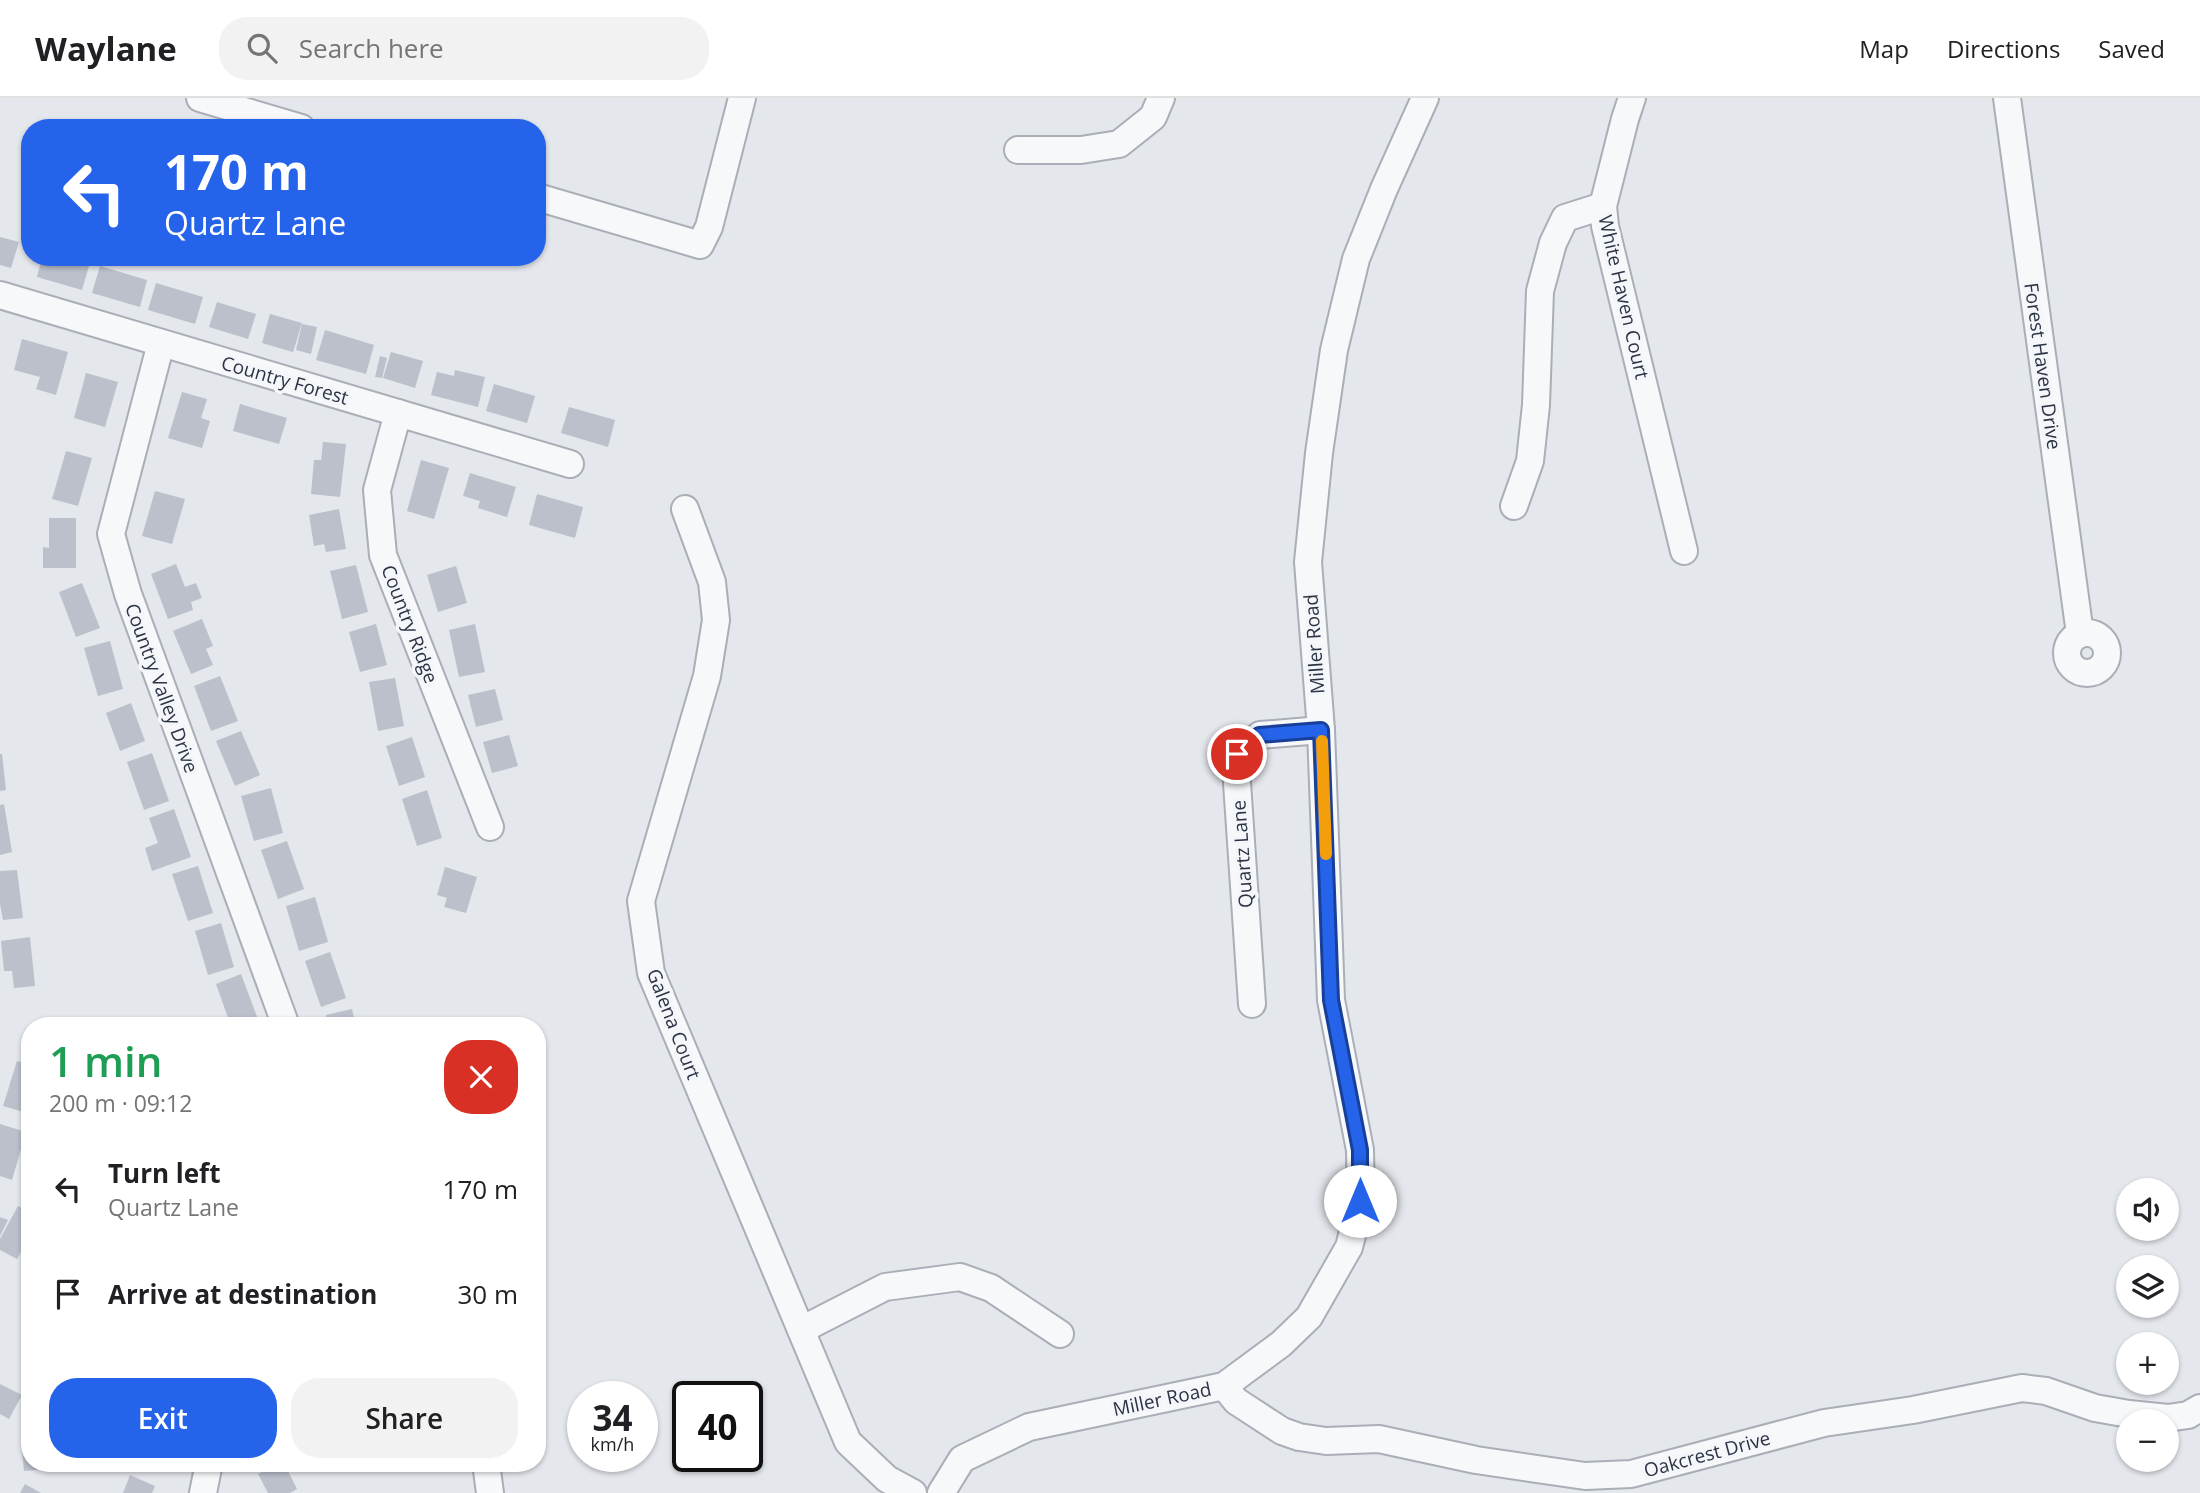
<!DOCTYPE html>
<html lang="en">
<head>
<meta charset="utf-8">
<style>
	:root { --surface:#fff; --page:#f2f2f2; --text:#202124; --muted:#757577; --line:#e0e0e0; --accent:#2563eb }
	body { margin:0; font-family:"Open Sans",sans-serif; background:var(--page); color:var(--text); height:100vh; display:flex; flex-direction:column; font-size:26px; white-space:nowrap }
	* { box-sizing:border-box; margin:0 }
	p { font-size:23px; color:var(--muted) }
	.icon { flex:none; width:38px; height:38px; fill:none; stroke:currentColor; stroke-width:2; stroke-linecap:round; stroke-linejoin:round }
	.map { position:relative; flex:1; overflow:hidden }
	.details { position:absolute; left:21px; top:919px; width:525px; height:455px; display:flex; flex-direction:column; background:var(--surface); border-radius:28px; box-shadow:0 2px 5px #0004 }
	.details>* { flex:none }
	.guide { position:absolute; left:21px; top:21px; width:525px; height:147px; border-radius:28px; box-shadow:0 2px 5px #0004; background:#2563eb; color:#fff; overflow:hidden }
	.buttons { position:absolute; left:2116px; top:1080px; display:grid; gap:14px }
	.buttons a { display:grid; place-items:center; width:63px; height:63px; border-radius:50%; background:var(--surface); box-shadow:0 2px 5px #0004; font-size:35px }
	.speed { position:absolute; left:567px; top:1283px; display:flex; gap:14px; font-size:35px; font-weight:700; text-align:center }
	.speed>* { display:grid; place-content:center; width:91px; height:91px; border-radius:50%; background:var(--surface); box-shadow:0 2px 5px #0004; line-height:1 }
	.speed small { font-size:18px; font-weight:400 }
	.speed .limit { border:4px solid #111; border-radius:10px; background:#fff; color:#111 }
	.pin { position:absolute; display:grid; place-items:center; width:60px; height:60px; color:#fff; margin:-30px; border:4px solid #fff; border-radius:50%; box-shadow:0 2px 7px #0007 }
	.me { position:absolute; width:77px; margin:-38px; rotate:0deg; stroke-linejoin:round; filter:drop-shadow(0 0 5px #0008) }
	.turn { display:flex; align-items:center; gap:24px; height:147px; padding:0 28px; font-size:32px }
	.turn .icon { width:91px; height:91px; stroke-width:2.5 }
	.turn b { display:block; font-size:49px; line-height:60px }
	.round { display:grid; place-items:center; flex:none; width:74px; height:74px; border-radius:28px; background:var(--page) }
	.overview { display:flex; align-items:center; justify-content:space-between; height:119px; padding:0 28px }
	h1 { font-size:42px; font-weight:600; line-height:52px; color:#1e9e55 }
	.button { display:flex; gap:14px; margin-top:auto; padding:14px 28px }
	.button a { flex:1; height:80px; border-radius:28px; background:var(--accent); color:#fff; font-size:28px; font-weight:600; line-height:80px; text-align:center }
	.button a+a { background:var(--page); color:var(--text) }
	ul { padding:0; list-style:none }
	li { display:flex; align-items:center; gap:21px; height:105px; padding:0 28px }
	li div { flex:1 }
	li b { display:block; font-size:26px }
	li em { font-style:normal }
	header { display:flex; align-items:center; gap:42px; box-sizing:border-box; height:98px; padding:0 35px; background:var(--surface); border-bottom:2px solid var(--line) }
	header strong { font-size:33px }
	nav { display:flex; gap:38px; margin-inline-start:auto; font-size:24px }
	.search { width:490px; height:63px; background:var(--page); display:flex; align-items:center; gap:18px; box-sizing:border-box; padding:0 24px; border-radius:28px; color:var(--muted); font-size:26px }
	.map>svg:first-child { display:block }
</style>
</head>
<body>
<header>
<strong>Waylane</strong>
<div class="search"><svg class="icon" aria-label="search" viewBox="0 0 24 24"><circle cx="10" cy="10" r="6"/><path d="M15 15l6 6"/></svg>Search here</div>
<nav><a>Map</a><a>Directions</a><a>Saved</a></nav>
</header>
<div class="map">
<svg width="2200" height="1395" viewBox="0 0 2200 1395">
	<rect width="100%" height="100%" fill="#e4e7ec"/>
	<g fill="#bbc0ca">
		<path d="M0,139L19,144L11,170L0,167Z"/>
		<path d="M42,159H74L73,163L89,168L82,192L37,179Z"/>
		<path d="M100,168L147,182L140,209L92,195Z"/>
		<path d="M156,185L203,199L195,226L148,212Z"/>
		<path d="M217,204L256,216L248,241L209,229Z"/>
		<path d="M270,216L302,225L293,254L262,245Z"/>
		<path d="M302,226L317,229L311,256L296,252Z"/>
		<path d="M325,232L374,247L366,276L316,262Z"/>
		<path d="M22,241L68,254L56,297L36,291L40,279L14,272Z"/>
		<path d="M391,254L423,263L415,290L383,280Z"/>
		<path d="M380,258L387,260L382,280L375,279Z"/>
		<path d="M455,272L485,279L478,309L431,297L437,274L454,278Z"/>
		<path d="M86,275L118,284L105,329L74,320Z"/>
		<path d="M494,286L535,298L527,325L486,313Z"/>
		<path d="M182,294L207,301L201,320L210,323L202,350L168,340Z"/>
		<path d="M240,306L287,320L279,346L233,333Z"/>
		<path d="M569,309L615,322L608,349L561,335Z"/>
		<path d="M323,344L346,346L340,399L311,396L314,362H321Z"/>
		<path d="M66,353L92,360L78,408L52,401Z"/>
		<path d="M421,362L449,370L434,421L407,413Z"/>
		<path d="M470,375L516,389L507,419L478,410L480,403L463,398Z"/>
		<path d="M155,393L185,401L172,446L142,438Z"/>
		<path d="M537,396L583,409L575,440L529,427Z"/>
		<path d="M339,411L346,451L326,454L324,446L314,448L309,417Z"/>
		<path d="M49,420H76V470H43V449L49,450Z"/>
		<path d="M176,466L185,489L196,485L202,500L191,504L193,512L168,521L151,476Z"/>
		<path d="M356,467L368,514L342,521L330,473Z"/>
		<path d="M456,468L467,505L438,514L427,477Z"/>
		<path d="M82,485L100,530L76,539L59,494Z"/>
		<path d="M202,521L213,548L206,551L213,567L191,576L173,533Z"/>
		<path d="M376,526L387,567L360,574L349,534Z"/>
		<path d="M475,526L485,574L459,579L449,532Z"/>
		<path d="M110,543L123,591L98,598L84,550Z"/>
		<path d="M220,578L238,623L211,633L194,588Z"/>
		<path d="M395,580L404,628L378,633L369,584Z"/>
		<path d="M495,591L503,622L476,629L468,597Z"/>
		<path d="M131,605L145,643L120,653L106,615Z"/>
		<path d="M241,633L260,677L235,688L216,643Z"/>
		<path d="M509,637L518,668L492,675L483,644Z"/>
		<path d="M412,639L425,679L399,688L386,648Z"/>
		<path d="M152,655L169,703L144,712L127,664Z"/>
		<path d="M0,656H2L6,692L0,693Z"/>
		<path d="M271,690L283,735L254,743L241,698Z"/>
		<path d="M427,692L442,740L417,748L402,701Z"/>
		<path d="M4,706L12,754L0,757V707Z"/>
		<path d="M174,711L191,759L152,773L145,750L158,745L149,720Z"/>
		<path d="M287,743L304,791L278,801L261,752Z"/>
		<path d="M198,768L213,815L188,823L172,776Z"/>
		<path d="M445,769L477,779L466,815L444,809L447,800L437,797Z"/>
		<path d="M17,772L23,820L3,822L0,806V773Z"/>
		<path d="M315,799L328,844L299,853L286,808Z"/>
		<path d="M221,825L234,869L208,877L195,833Z"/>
		<path d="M30,839L35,888L14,890L12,873H4L1,843Z"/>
		<path d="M330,854L346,900L321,909L305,863Z"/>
		<path d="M241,876L259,924L249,928H231L216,886Z"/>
		<path d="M352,911L356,928H328L326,917Z"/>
		<path d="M17,963L30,967V1004L27,1015L3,1008Z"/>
		<path d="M0,1026L26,1034L12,1082L0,1078Z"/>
		<path d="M18,1108L30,1115V1138L17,1161L0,1152V1141Z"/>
		<path d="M0,1119L8,1122L0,1138Z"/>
		<path d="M0,1286L22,1297L9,1321L0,1316Z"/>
		<path d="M25,1330H30V1365H62V1370L24,1373L22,1352L27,1351Z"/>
		<path d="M279,1365H284L297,1391L290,1395H268L258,1376Z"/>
		<path d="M130,1377L155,1388L152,1395H123Z"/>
		<path d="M25,1386L41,1395H20Z"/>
	</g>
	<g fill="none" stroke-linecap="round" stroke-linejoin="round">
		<g stroke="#a9aeb7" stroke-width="30">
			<g id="minor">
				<path d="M200,0L301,30"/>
				<path d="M1632,0L1625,21L1603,108L1605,128L1684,453"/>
				<path d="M2007,0L2080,536"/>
				<path d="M1018,52H1081L1119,46L1153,19L1161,0"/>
				<path d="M537,99L700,147L709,129L742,0"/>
				<path d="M0,197L570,366"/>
				<path d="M161,245L111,436L128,496L286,928"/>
				<path d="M398,315L377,392L383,457L490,729"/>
				<path d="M1514,408L1530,363L1536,307L1540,193L1553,145L1565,120L1603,108"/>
				<path d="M685,411L712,484L716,522L707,578L641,803L651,875L848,1344L887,1381L913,1395"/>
				<circle cx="2087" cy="555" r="20"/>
				<path d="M1252,906L1236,670L1237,656L1260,637L1321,632"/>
				<path d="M801,1232L885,1189L960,1179L991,1190L1060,1236"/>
				<path d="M1224,1288L1236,1303L1282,1333L1299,1339L1326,1343L1379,1341L1476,1362L1585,1378L1631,1376L1824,1325L1913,1312L2022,1290L2046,1293L2095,1310L2129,1316L2168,1320L2188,1317L2200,1310"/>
				<path d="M486,1365L490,1395"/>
				<path d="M203,1395L209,1365"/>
				<path d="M941,1395L962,1361L1029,1329L1224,1288L1281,1246L1309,1219L1349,1149L1361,1103L1360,1052L1331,902L1321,632L1308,464L1319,355L1334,252L1356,161L1384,91L1425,0"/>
			</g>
		</g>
		<use href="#minor" stroke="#f7f8fa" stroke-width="26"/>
	</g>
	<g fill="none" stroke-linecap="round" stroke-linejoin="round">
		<g stroke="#184099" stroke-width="18">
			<path id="route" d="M1237,656L1259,637L1321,632L1331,902L1360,1052V1103"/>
		</g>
		<use href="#route" stroke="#2563eb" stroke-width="12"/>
		<path stroke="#f59e0b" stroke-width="12" d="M1322,643L1326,756"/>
	</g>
	<g text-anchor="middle" stroke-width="7" stroke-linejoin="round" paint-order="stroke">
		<g font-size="19" fill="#2b3445" stroke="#f4f6f9">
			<text transform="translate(1624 199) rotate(77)" y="7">White Haven Court</text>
			<text transform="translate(2043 268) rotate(82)" y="7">Forest Haven Drive</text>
			<text transform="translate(285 282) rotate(16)" y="7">Country Forest</text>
			<text transform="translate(410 526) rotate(69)" y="7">Country Ridge</text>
			<text transform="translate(1314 546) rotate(-94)" y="7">Miller Road</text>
			<text transform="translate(162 590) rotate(70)" y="7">Country Valley Drive</text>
			<text transform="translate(1242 756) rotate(-94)" y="7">Quartz Lane</text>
			<text transform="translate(674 926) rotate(69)" y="7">Galena Court</text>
			<text transform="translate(1162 1301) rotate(-12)" y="7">Miller Road</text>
			<text transform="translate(1707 1356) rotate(-15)" y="7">Oakcrest Drive</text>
		</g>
	</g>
</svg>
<div class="buttons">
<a><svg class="icon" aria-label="sound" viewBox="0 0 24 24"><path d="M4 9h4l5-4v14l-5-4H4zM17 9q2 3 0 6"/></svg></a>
<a><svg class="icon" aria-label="layers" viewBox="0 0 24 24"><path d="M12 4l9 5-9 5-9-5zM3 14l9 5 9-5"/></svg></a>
<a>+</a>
<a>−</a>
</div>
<div class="speed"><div>34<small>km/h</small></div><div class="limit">40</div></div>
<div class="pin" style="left:1237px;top:656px;background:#d93025"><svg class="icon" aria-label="arrive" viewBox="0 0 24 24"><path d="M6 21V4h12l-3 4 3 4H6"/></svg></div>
<svg class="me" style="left:1360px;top:1103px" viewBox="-20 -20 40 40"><circle r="19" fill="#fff"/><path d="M0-13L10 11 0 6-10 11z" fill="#2563eb"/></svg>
<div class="guide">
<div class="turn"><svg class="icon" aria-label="left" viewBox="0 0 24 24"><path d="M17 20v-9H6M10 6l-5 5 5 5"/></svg><div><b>170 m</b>Quartz Lane</div></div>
</div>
<section class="details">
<div class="overview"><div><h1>1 min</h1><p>200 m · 09:12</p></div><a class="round" style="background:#d93025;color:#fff"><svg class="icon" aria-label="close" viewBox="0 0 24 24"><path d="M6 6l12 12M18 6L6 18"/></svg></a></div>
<ul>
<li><svg class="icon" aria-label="left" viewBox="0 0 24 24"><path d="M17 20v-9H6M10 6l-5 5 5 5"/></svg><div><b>Turn left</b><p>Quartz Lane</p></div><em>170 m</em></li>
<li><svg class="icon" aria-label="arrive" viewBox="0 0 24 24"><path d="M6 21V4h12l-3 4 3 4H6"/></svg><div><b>Arrive at destination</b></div><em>30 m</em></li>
</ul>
<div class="button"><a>Exit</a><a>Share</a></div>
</section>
</div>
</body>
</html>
